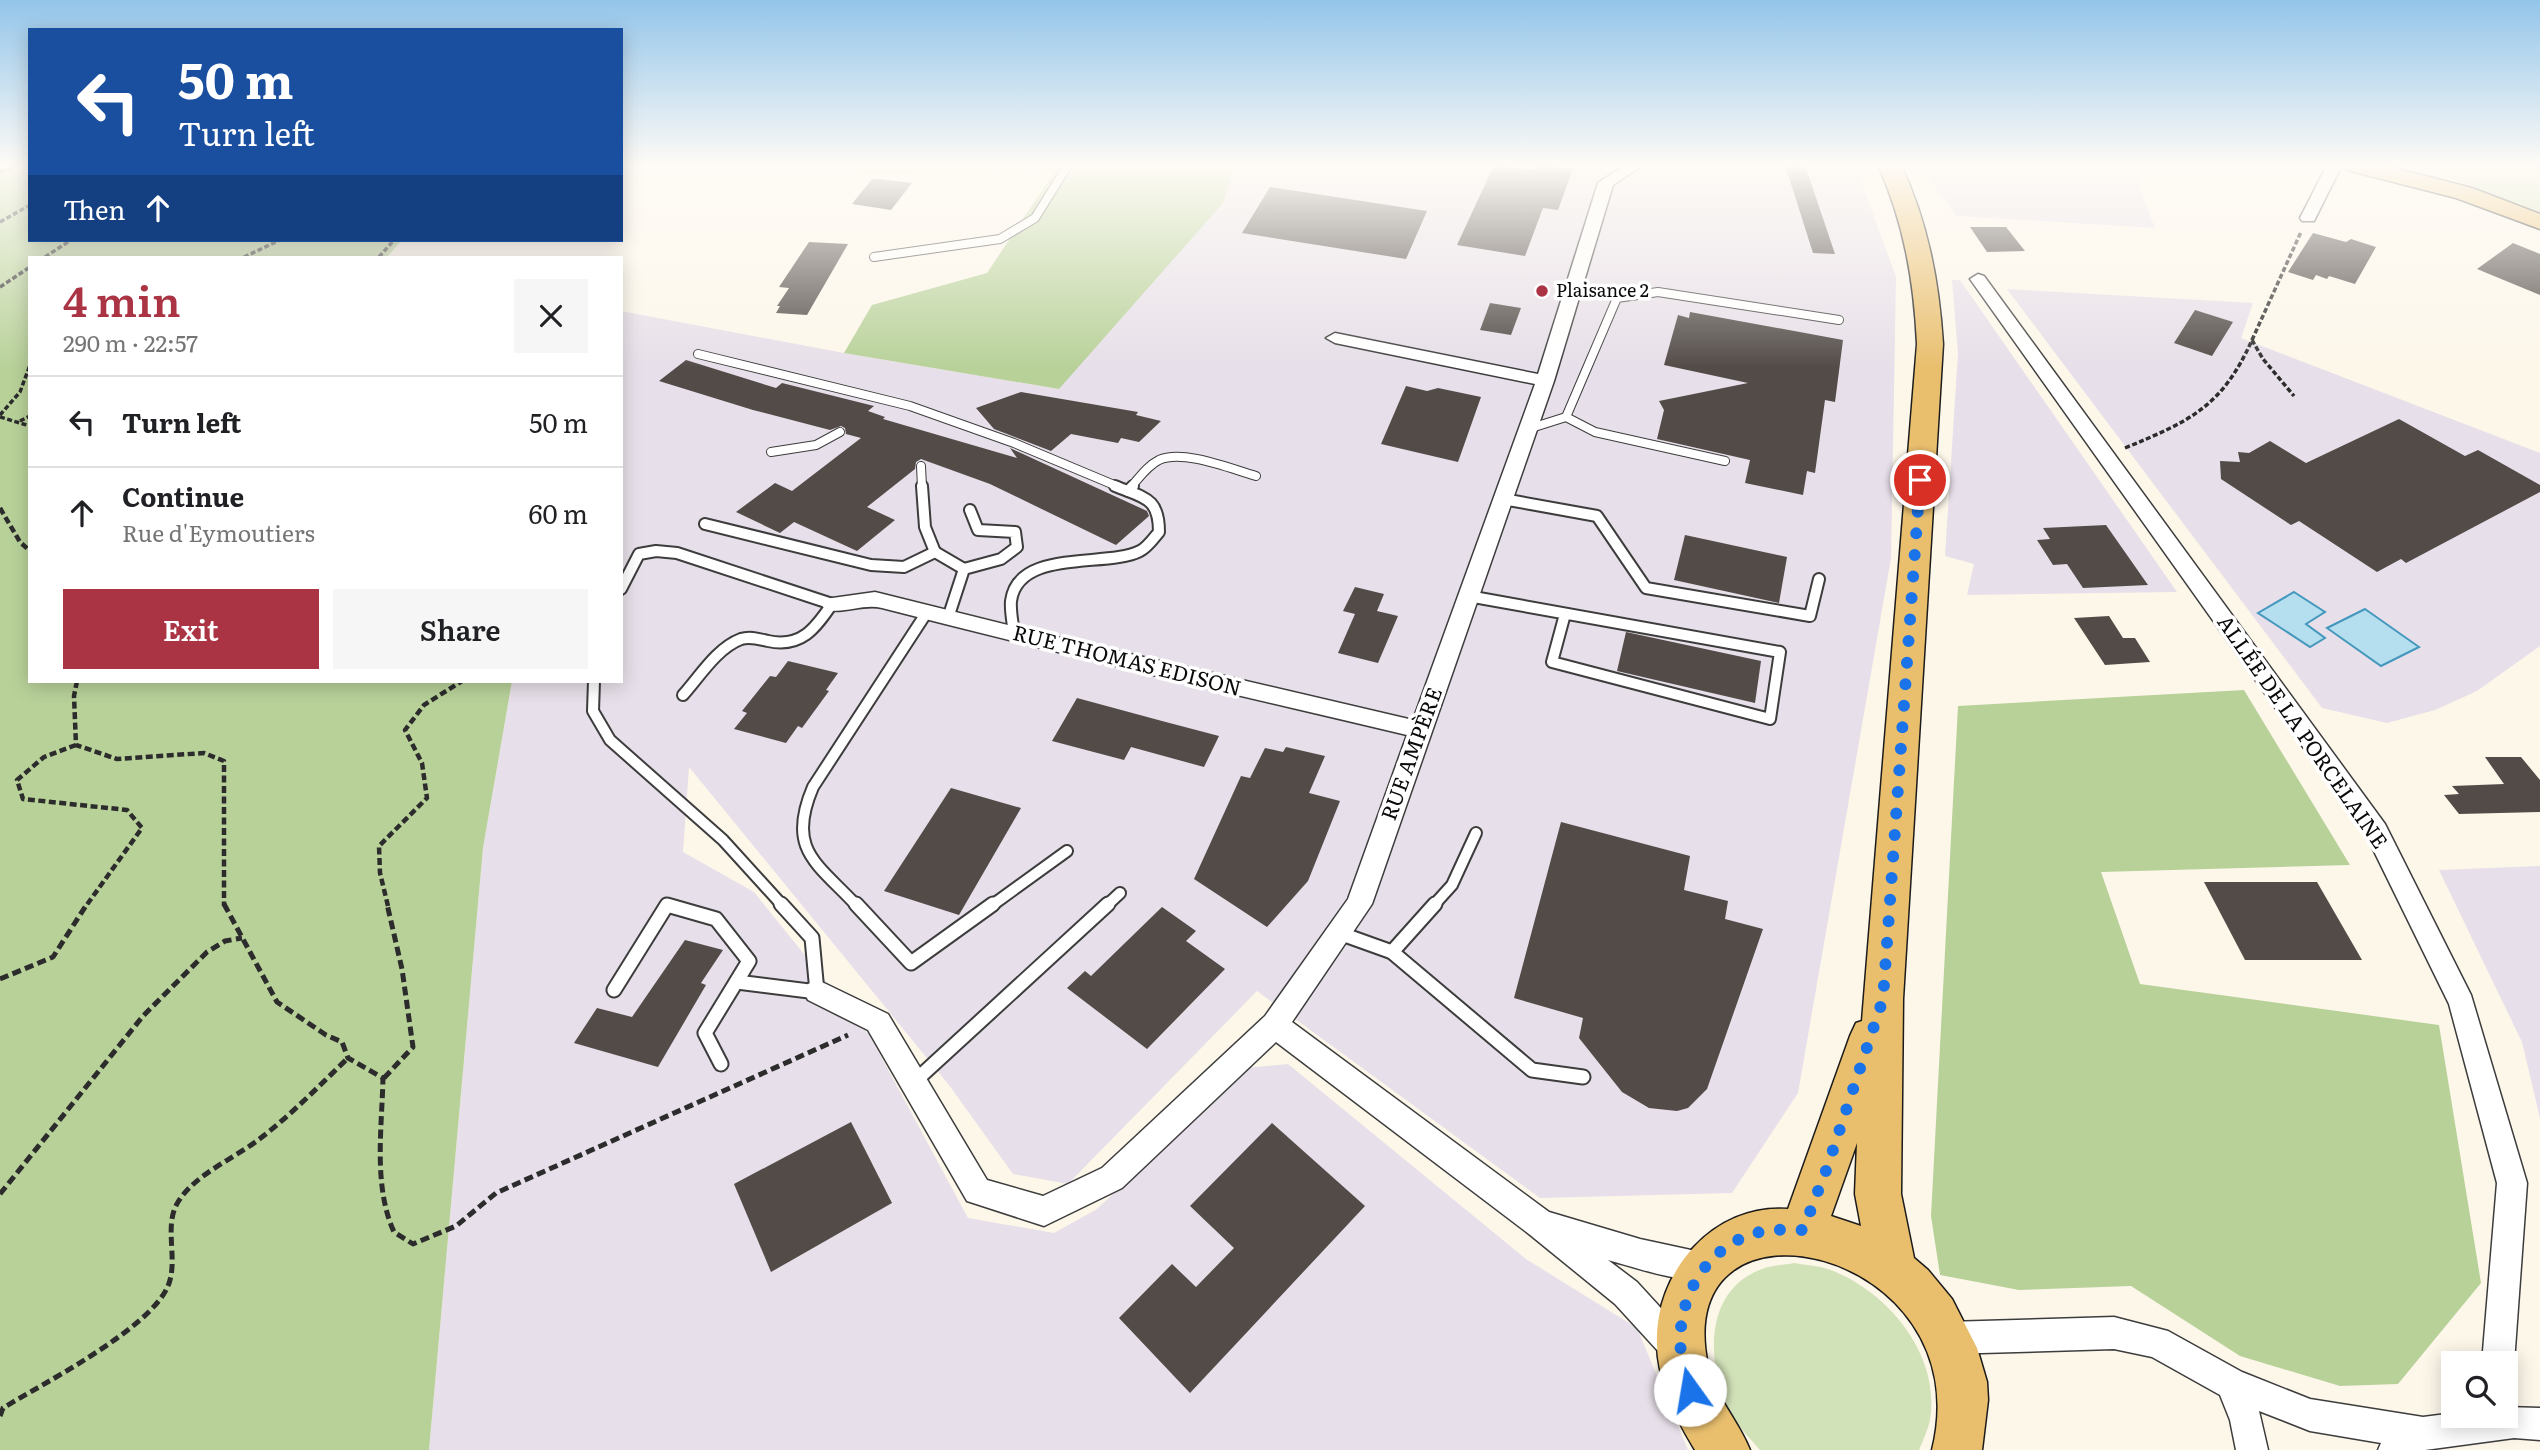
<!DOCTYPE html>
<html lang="en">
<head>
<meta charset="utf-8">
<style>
	:root { --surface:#fff; --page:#f6f6f6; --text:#202124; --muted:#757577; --line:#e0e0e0; --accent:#a34 }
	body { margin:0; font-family:Literata,serif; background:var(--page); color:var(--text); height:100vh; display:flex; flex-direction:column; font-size:26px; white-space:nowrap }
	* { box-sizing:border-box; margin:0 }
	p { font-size:23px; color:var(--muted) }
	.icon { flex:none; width:38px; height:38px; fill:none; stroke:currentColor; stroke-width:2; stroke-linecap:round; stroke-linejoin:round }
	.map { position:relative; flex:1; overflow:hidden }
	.details { position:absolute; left:28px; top:256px; width:595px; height:427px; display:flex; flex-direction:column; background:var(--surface); border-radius:0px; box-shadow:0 4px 18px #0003 }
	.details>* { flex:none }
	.top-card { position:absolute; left:28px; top:28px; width:595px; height:214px; border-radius:0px; box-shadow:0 4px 18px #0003; background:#1a4fa0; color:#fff; overflow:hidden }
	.controls { position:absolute; left:2441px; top:1351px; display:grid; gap:14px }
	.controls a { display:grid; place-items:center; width:77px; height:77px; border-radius:0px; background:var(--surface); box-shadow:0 4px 18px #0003; font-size:35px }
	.pin { position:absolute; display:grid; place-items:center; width:60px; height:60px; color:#fff; margin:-30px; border:4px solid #fff; border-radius:50%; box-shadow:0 2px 7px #0007 }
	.me { position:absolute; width:77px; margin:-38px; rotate:347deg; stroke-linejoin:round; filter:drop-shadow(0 0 5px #0008) }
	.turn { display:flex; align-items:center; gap:24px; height:147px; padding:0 35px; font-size:32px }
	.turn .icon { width:91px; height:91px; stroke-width:2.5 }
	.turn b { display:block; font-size:49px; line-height:60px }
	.then { display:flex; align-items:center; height:66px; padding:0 35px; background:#0003; gap:14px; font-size:26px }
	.round { display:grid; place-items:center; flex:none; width:74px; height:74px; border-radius:0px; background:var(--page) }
	.overview { display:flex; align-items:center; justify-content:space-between; height:119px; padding:0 35px }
	h1 { font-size:42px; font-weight:600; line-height:52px; color:var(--accent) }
	.primary-button { display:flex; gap:14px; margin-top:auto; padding:14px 35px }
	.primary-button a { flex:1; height:80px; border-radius:0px; background:var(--accent); color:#fff; font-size:28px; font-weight:600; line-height:80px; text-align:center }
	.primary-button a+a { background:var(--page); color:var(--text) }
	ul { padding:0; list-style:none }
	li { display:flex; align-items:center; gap:21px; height:91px; padding:0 35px; border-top:2px solid var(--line) }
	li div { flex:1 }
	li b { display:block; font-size:26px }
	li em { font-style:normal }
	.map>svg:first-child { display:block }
</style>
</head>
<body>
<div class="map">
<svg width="2540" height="1450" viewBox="0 0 2540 1450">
	<rect width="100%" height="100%" fill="#fdf7ea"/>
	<g fill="#e7dfe9">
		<path d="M1220,165H1855L1896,277L1891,558L1798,1093L1732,1193L1540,1198L1257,991L1068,1184L1013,1174L949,1085L689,767L683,852L754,892L870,1036L968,1218L1054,1233L1097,1209L1245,1068L1288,1064L1526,1259L1637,1328L1688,1450H429L483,848L512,681H621V311L844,353L1059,389Z"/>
		<path d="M1919,165H2131L2155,228L1956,216Z"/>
		<path d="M1952,280H1960L2177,592L1967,595L1974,564L1945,556L1958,353Z"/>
		<path d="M2007,289L2253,303L2241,338L2540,453V646L2477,691L2435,710L2387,723L2322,708Z"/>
		<path d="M2540,866V1118L2522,1042L2439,870Z"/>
	</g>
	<g fill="#d2e2b8">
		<path d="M2419,165H2540V214Z"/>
		<path d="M1794,1263C1806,1265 1820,1266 1831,1270C1888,1292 1941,1355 1930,1420C1928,1430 1923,1440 1919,1450H1760C1751,1439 1740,1429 1733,1417C1706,1370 1701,1291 1762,1269C1772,1265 1784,1265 1794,1263Z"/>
	</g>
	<g fill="#b8d199">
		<path d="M0,165H30V240H402L387,257H30V681H512L483,848L429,1450H0Z"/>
		<path d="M816,165H1234L1223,203L1059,389L844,353L872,305L987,273L1055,171L866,174Z"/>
		<path d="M2244,690L2350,865L2101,872L2140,984L2439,1025L2481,1283L2398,1384L2340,1386L2240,1356L2131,1286L2019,1290L1940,1275L1931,1216L1958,706Z"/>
	</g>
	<g fill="#b5deee" stroke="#4498bd" stroke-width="2">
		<path d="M2294,592L2325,612L2306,624L2325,638L2310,647L2258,613Z"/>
		<path d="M2365,609L2419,647L2381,666L2327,628Z"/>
	</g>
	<g fill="#524b48">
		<path d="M1494,165L1534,170L1536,165L1573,169L1558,210L1543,208L1525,256L1457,245Z"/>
		<path d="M1795,165H1805L1835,254L1813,253L1786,168Z"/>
		<path d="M872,179H879L912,183L891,210L852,204Z"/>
		<path d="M1270,187L1427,211L1406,259L1242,233Z"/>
		<path d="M1970,227H2006L2025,251L1987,252Z"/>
		<path d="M2313,233L2346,242L2351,239L2376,247L2355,284L2329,276L2327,279L2316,275L2313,280L2288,272Z"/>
		<path d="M809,242L848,244L807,315L776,313L780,306H777L789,288L779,287Z"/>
		<path d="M2513,243L2540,254V295L2477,269Z"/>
		<path d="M1490,303L1521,308L1511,335L1480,330Z"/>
		<path d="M2195,310L2233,322L2212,356L2174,343Z"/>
		<path d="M1690,312L1843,340L1835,402L1825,400L1815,473L1807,471L1803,495L1745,483L1750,460L1657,439L1664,410L1659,401L1748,383L1664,365L1678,315L1689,318Z"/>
		<path d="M686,360L776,388L782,383L874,406L868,411L885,417L883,419L1017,458L1010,448L1147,511L1149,516L1116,545L990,484L921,459L916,462L915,469L867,507L895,520L857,551L794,522L780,533L736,512L775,483L792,491L861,438L846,434L845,428L841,426L830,430L753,410L659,381Z"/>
		<path d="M1406,386L1427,391L1438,388L1481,397L1458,462L1381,444Z"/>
		<path d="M1021,392L1138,412L1136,415L1161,421L1139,442L1121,438L1118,443L1071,434L1051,451L994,429L976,408Z"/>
		<path d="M2399,419L2465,456L2478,450L2540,485V492L2406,563L2401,559L2377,572L2299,521L2291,525L2221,479L2220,461L2240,462L2238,452L2249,453L2270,441L2306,463Z"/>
		<path d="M2106,525L2148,585L2083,588L2067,564L2053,565L2037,540L2050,539L2043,528Z"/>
		<path d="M1685,535L1787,557L1779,603L1674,580Z"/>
		<path d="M1355,587L1384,594L1377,611L1398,616L1378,663L1338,653L1355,614L1343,611Z"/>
		<path d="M2109,616L2123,638H2135L2150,662L2105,665L2074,618Z"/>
		<path d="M1626,632L1761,661L1755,703L1617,671Z"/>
		<path d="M788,661L838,673L826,690L829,691L802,728L798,726L786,743L734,729L747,713L742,711L770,676L776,677Z"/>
		<path d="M1077,698L1162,721L1219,736L1204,767L1131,747L1124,760L1052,741Z"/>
		<path d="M1286,747L1325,756L1309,793L1340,801L1308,881L1267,927L1194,879L1241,776L1250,778L1265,748L1283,752Z"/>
		<path d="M2485,757H2521L2540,780V812L2459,814L2444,795L2459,794L2452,786L2504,784Z"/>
		<path d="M951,788L1021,808L959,915L884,891Z"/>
		<path d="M1561,822L1690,856L1684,890L1728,901L1725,919L1763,929L1707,1089L1688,1108L1677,1111L1649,1108L1622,1092L1579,1038L1583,1018L1514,998Z"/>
		<path d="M2204,882H2317L2362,960H2245Z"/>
		<path d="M1162,907L1196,931L1186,941L1225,969L1147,1049L1067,988L1085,971L1091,976Z"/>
		<path d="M685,940L723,950L701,983L706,985L658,1067L574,1043L597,1008L632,1017Z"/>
		<path d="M851,1122L892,1203L771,1272L734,1184Z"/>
		<path d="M1272,1123L1365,1206L1190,1393L1119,1318L1172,1264L1196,1287L1234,1248L1190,1206Z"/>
	</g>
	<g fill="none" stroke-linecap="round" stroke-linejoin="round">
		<g stroke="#3d3d3d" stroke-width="10">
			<g id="service-far2">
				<path d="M874,257L1000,239L1035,218L1068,165"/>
				<path d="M698,354L910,406L1014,443L1119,487"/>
				<path d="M1528,429L1566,417"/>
				<path d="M771,452L816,445L840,432"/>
				<path d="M1725,461L1595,432L1566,417L1617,298L1658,292L1839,320"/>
				<path d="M921,466L922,487"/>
				<path d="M1131,487C1139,478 1147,466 1159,460C1183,449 1231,469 1256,476"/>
			</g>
		</g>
		<g stroke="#3d3d3d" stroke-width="14">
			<g id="service-far1">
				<path d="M922,486L925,527L935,552"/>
				<path d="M1128,491L1133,486"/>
				<path d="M1503,499L1597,516L1646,588L1810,616L1819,579"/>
				<path d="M705,524L871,565L904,567L935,552L964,569"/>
				<path d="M621,589L639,554L656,551L677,553L832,604C815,629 801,648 768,641C759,639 750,636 741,639C717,648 700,676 683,695"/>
				<path d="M1468,596L1780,652L1770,719L1552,662L1565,614"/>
				<path d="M948,618L964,569L1001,559L1017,547L1015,532L978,530L970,510"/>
				<path d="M1014,634C1013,624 1010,611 1011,601C1018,548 1107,568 1140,551C1147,548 1154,538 1159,532C1159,497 1144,498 1115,486"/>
				<path d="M594,681L593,711L610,740L723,840L783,906"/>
				<path d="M666,906H670"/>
				<path d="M857,906C817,863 786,850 813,787L927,612"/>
				<path d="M991,906L1067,851"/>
				<path d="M1106,906L1120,893"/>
				<path d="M1433,906L1452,885L1476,833"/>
			</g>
		</g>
		<g stroke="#3d3d3d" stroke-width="17">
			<g id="service">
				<path d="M856,904L911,963L993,904"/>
				<path d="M1435,904L1392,952L1532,1070L1583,1077"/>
				<path d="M1339,933L1392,952"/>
				<path d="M737,982L817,992L812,938L781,904"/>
				<path d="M614,990L667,905L716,919L749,961L705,1033L721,1064"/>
				<path d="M914,1082L1108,904"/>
			</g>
		</g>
		<g stroke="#3d3d3d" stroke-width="3">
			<g id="minor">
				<path d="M1625,165H1643L1613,185L1554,381L1372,904L1292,1022L1549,1212L1640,1239L1714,1255L1718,1266L1714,1277C1690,1287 1634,1267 1608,1260L1637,1282L1691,1341L1696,1352L1691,1363L1680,1368L1669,1363L1615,1304L1529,1234L1276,1042L1122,1188L1044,1226L967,1201L868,1030L808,1000L804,992L808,984L817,980L826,984L888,1014L987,1180L1043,1196L1102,1168L1265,1016L1348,899L1407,735C1232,694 1057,653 882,608C863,603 843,615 825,609L821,604L825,599L875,592L1036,632L1413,720L1535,384L1335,343L1326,338L1335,333L1538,374L1598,183Z"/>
				<path d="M2327,165H2342L2314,221H2302L2300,218Z"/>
				<path d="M1978,274L1984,276L2385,824L2471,995L2527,1183L2514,1363L2509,1374L2506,1376V1363H2482L2497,1183L2449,1004L2367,837L1970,279Z"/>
				<path d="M2114,1317L2168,1331L2242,1372L2310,1399L2423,1417L2454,1413V1416H2506V1407L2540,1408V1440L2514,1438L2425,1450H2378L2381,1443L2310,1431L2259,1411L2268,1450H2236L2230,1420L2220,1395L2152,1357L2114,1349L1947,1354L1936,1349L1931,1338L1936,1327L1947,1322Z"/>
			</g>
		</g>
		<g stroke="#1b1b1b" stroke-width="3">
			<g id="primary">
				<path d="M1878,165H1901C1928,223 1939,281 1943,344L1903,999L1901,1194L1914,1258L1928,1270L1952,1299L1977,1348L1987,1382L1988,1400L1982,1450H1932C1983,1247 1668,1177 1708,1365C1715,1397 1738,1420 1750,1450H1695C1676,1419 1658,1382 1657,1345C1654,1273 1713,1203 1788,1209L1850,1036L1856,1023L1862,1021L1917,344C1914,281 1904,223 1878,165ZM1857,1143L1855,1194L1861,1226L1831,1216Z"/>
				<path d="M2344,165H2383L2472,188L2540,214V229L2456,198L2347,170Z"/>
			</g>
		</g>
		<g stroke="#2c2c2c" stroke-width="3.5" stroke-dasharray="5 2.5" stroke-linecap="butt">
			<path d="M0,172L18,165"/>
			<path d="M0,222L30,205"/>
			<path d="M45,257L71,240"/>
			<path d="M244,257L280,240"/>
			<path d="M379,257L394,240"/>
			<path d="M0,287L30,267"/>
			<path d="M2252,340L2301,232"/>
			<path d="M0,415L20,392L30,365"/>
			<path d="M0,417L30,426"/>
			<path d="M20,421L30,416"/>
			<path d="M2125,448C2190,421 2222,407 2252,340L2263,359L2294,396"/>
		</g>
		<g stroke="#2c2c2c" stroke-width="4.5" stroke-dasharray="7 3.5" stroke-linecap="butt">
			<path d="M0,508L20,542L30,551"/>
			<path d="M77,681L74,696L76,745L117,759L204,753L224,761V906"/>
			<path d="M76,745L44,757L17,780L23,799L127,810L142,828L86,906"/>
			<path d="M388,906L380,873L379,846L427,798L422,763L405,730L424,705L462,681"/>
		</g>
		<g stroke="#2c2c2c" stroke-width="5" stroke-dasharray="9 4.5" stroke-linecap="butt">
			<path d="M224,904L277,1002L326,1035L342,1042L348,1058L383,1078C382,1127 373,1186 394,1232L413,1244L456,1226L496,1193L848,1035"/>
			<path d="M0,979L53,957L87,904"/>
			<path d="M384,1078L413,1047L402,969L387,904"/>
			<path d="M0,1194L143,1016L207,952L225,941L242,938"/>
			<path d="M0,1416L3,1408C44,1383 150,1329 168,1286C179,1260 163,1226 178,1202C196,1173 236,1158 262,1137C293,1113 320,1085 348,1058"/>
		</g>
		<use href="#service-far2" stroke="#fff" stroke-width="8"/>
		<use href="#service-far1" stroke="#fff" stroke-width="10"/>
		<use href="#service" stroke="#fff" stroke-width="13"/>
		<use href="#minor" fill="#fff" fill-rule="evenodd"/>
		<use href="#primary" fill="#e9bf6e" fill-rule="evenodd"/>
	</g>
	<linearGradient id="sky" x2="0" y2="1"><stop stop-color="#93c5ea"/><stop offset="0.45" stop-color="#fefbf6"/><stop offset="1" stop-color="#fefbf6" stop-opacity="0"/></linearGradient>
	<rect width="2540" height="368" fill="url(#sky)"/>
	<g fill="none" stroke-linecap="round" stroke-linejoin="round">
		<path stroke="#1a73e8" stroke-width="12" stroke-dasharray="0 21.6" d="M1690,1390C1687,1378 1682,1365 1681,1353C1675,1298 1708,1241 1765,1231C1777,1229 1791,1230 1803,1230L1827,1168L1883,999L1920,480"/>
	</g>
	<circle fill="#a34" stroke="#fff" stroke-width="2.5" cx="1542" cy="291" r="7"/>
	<g text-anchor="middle" stroke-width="7" stroke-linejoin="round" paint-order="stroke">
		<g font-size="18" fill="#0a0a0a" stroke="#fff" text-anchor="start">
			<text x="1556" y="297">Plaisance 2</text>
		</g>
		<g font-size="21" fill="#0a0a0a" stroke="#fff">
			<text transform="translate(1127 661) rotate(14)" y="7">RUE THOMAS EDISON</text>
			<text transform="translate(2302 732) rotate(55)" y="7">ALLÉE DE LA PORCELAINE</text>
			<text transform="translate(1412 754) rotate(-70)" y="7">RUE AMPÈRE</text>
		</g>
	</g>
</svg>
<div class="controls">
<a><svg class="icon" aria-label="search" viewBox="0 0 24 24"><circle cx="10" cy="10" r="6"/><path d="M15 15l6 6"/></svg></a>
</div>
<div class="pin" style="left:1920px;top:480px;background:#d93025"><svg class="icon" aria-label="arrive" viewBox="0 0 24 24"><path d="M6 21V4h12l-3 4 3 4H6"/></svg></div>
<svg class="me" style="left:1690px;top:1390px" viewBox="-20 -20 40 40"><circle r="19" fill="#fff"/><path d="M0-13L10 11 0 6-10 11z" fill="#1a73e8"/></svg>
<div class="top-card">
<div class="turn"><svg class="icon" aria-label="left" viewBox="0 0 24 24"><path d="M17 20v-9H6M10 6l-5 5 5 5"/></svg><div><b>50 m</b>Turn left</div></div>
<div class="then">Then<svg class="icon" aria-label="ahead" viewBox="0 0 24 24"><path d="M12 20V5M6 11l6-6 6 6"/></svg></div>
</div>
<section class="details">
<div class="overview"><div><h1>4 min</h1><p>290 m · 22:57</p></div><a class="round"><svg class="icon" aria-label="close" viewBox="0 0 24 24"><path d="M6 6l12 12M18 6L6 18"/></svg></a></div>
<ul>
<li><svg class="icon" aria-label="left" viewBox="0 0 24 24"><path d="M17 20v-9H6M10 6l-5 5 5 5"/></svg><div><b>Turn left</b></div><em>50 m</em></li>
<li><svg class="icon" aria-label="ahead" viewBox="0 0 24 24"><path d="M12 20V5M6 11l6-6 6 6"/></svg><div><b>Continue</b><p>Rue d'Eymoutiers</p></div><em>60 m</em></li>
</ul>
<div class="primary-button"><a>Exit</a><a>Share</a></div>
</section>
</div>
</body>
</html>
